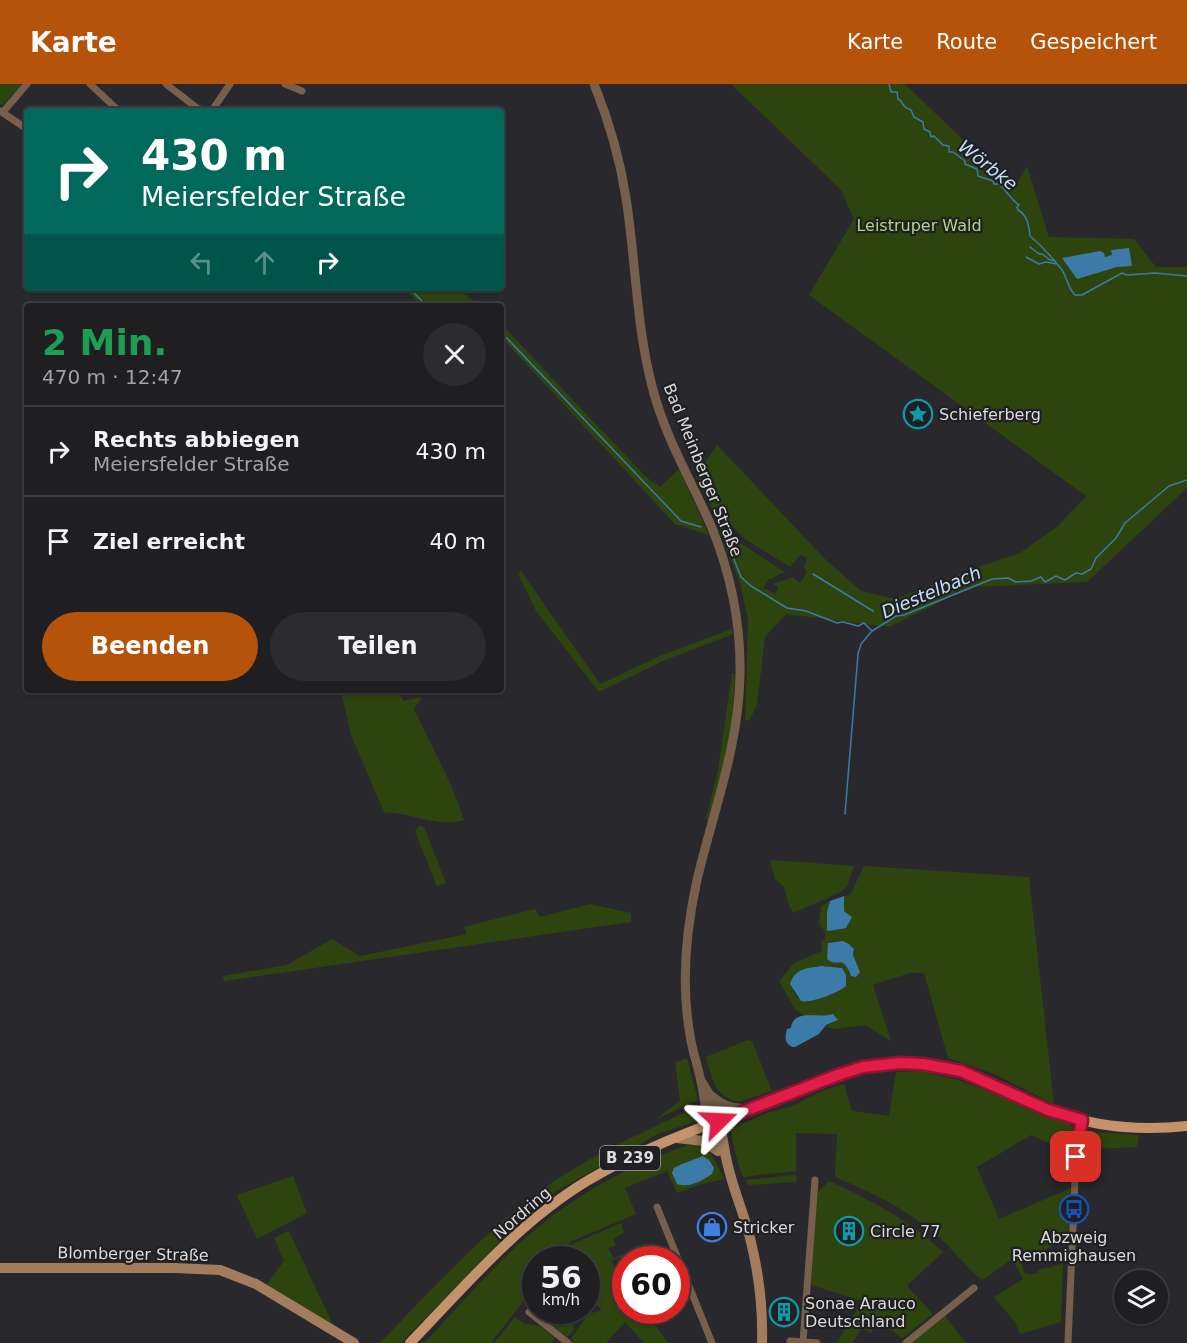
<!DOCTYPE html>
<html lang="de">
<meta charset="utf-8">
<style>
:root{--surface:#1f1f22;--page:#2c2c2f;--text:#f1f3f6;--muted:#a1a2a5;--line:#3c3d40;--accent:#b45309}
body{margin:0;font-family:"DejaVu Sans",sans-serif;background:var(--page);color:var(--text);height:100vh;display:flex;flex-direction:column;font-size:22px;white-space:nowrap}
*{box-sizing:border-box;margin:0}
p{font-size:20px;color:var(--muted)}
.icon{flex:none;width:33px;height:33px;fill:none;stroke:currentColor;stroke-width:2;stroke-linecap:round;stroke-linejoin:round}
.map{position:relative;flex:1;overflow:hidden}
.sheet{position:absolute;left:24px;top:219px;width:480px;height:390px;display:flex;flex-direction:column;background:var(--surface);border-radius:6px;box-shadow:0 2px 4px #0004,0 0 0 2px var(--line)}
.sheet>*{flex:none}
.banner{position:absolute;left:24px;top:24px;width:480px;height:183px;border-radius:6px;box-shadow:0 2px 4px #0004,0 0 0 2px var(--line);background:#00695c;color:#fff;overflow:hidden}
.controls{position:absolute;left:1114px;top:1186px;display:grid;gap:12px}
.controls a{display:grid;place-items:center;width:54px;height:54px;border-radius:50%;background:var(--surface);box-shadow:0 2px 4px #0004,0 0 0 2px var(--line);font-size:30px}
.speed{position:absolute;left:522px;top:1162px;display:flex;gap:12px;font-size:30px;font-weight:700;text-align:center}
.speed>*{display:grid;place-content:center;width:78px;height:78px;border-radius:50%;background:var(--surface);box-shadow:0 2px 4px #0004,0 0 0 2px var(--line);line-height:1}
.speed small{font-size:15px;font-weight:400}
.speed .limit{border:9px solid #d22;background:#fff;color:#111}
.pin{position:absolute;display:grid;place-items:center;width:51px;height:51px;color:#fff;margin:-26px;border-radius:12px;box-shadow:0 3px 9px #0006}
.me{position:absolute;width:66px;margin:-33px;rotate:69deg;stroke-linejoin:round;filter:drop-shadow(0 0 4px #0008)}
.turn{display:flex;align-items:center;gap:21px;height:126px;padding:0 18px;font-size:27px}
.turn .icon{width:78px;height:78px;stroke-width:2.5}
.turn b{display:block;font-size:42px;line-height:51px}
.lanes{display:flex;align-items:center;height:57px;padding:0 18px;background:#0003;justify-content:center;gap:30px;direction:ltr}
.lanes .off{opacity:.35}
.round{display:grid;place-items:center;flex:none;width:63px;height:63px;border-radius:32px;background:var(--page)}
.overview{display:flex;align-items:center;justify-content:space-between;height:102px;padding:0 18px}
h1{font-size:36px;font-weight:600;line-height:45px;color:#1e9e55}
.action{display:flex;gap:12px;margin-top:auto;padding:12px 18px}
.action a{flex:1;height:69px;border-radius:36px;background:var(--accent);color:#fff;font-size:24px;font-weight:600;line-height:69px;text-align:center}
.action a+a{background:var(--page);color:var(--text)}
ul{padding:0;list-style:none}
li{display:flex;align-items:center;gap:18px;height:90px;padding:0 18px;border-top:2px solid var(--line)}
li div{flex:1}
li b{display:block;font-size:22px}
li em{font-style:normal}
header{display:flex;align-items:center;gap:36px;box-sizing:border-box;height:84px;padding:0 30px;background:var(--accent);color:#fff}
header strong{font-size:28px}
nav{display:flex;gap:33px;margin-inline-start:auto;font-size:21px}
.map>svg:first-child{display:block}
.green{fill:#2d440f;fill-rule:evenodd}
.water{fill:#3c7ba8}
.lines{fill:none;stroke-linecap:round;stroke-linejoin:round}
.stream{stroke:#3c7ba8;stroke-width:1.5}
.minor{stroke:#775f4c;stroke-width:7}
.tertiary{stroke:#775f4c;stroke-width:9}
.secondary{stroke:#a27c5d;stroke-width:10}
.primary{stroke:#c4926b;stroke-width:10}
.route-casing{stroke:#92132f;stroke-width:15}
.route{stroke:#e11d48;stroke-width:10}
.labels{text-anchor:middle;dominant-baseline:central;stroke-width:4.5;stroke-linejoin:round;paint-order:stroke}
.shield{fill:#202023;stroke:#a3a3a6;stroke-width:1.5}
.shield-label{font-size:15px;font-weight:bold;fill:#dbdbde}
.park-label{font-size:16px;fill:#aed980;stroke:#202023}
.poi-label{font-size:16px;fill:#dbdbde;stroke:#202023;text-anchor:start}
.street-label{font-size:16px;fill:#dbdbde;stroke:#202023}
.water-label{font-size:18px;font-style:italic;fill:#c0e1fb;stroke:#202023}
</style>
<header>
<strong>Karte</strong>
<nav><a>Karte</a><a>Route</a><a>Gespeichert</a></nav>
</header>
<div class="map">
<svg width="1187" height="1259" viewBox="0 0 1187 1259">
<rect width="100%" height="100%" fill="#29292d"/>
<path class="green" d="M0 0H22L3 21 0 20Z
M731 0H905L1014 105 1027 82 1049 153 1134 155 1156 183H1187V404L1087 498 970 503 889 543 786 530 765 553 757 621 749 637 745 636 748 536 740 499 719 444 723 442 734 455 785 488 768 496 763 504 776 510 778 503 773 500 793 493 800 499 807 488 804 483 807 474 800 471 790 483 745 455 728 438 717 434 696 392 717 361 826 476 861 507 895 515 981 482 1020 469 1058 442 1086 412 809 211 854 135 841 106Z
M404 204H455L481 222H422Z
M501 240 646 393 660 403 679 385 709 451 675 440 501 253Z
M521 487 600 600 662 571 732 545 733 550 663 577 599 608 536 527 518 490Z
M732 589 735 590 733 635 725 677 710 736 706 735 718 687Z
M341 606H398L403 617 422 613 414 625 452 703 464 736C436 744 413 729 384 728L351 651Z
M419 741 424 743 446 799 437 802 415 747Z
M770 776 854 782 847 802 841 808 793 829 788 819 784 803 775 795Z
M864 782 1029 793 1054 1020 994 990 948 974 924 889H910L873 901 891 957 865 941 834 945 824 943 836 937 828 932H804L795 925 779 897 794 879 822 867 821 858 826 854 825 848 819 839 821 822 830 817 827 828 828 846 842 844 852 833 844 827V812L850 811ZM843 857 852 862 855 868 853 871 860 888 849 890C848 878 842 877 831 878L827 868 831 858ZM822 882 842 884 836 909 828 910 810 918 797 914 790 900 811 883Z
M590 820 631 829V838L224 897 223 892 287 881 332 855 360 872 467 850 464 843 535 825 540 833Z
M748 956 752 957 772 1007 739 1018C713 1012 713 996 706 973Z
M687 974 698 1016 656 1035 680 1017 675 978Z
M920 987 958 996 985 1006 1069 1040C1078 1049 1075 1058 1074 1070L1031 1051 977 1083 999 1135 1071 1104 1068 1155 1021 1176 1024 1188 1030 1191 1038 1189V1186L1063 1180 1061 1238 1020 1250 1015 1238 994 1213 1023 1195 1012 1175 982 1196C965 1183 953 1165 936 1150 907 1126 870 1107 835 1093L837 1050 796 1049V1087L743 1093 738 1080 730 1045 770 1028 790 1023 824 1006 844 1000 852 1027 889 1032 896 988Z
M698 1022 699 1034 694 1038 658 1050 555 1108 530 1127 401 1259H380C427 1210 474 1159 527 1117 579 1076 639 1050 698 1022Z
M1095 1048 1139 1051 1137 1063 1090 1065 1082 1068 1086 1054Z
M689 1061H700L712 1071 724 1095 698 1101 677 1109 667 1087 625 1104 636 1130 572 1157 556 1176H536L535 1202 491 1259H424C466 1215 512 1159 562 1125 600 1098 644 1075 689 1061Z
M795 1091 797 1094 796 1098 748 1101 746 1096Z
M293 1092 307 1129 257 1155 237 1111Z
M829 1097C870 1116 910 1136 943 1168L907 1202 933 1230 902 1254 879 1237 871 1249 862 1244 852 1259H837L862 1217 811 1201 817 1109Z
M621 1139 624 1148 613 1155 616 1161 608 1165 614 1174 623 1171 624 1172 611 1177 625 1198 626 1227H646L668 1259H644L625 1238 606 1259H573L572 1254 588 1230 602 1226 587 1212 586 1176H559L572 1160Z
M289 1147 334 1243 266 1201 284 1177 274 1154Z
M565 1227 570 1231 574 1245 567 1253 552 1242Z
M945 1232 966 1259H911Z
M515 1233 525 1240 538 1241 555 1254 551 1259H494Z"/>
<path class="water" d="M1129 164 1132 182 1117 183 1077 195 1062 174 1100 167 1104 169 1105 173 1112 171 1111 166Z
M844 812V827L852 833 846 844 829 847 827 846V828L830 817Z
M843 857 849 860 854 865 853 871 860 888 856 893 851 892C842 868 838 885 827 875L828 859Z
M822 882 842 884 846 891V902C840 908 810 920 801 917L790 900C795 884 808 884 822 882Z
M833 930 838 936 826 941 819 950 795 963H792C784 958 785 954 787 945L791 944C793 924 819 935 833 930Z
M703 1072 709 1076 714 1084 712 1090C702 1097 689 1104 677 1100L672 1089 674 1084 682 1080Z"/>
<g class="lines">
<path class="stream" d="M889 0 891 8H897L898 15 900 16 905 23 911 26 914 33 923 38 924 45 930 48 931 53 934 52 943 61 949 62V68H953L965 77V80L977 85 978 92 993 97 994 100H999C1007 107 1011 116 1019 121L1017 123 1018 126C1028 132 1029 142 1030 152 1043 163 1052 173 1062 186 1068 195 1067 203 1075 211H1082L1122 189 1127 191 1155 189 1187 192
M1030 163 1039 170H1042L1050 176 1055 177
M1026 173 1039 180 1046 178 1057 180
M409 204 427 222
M501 248 681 437 701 443
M723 448 741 493 751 502 787 524 806 527 837 539 843 538 858 542 864 539 872 547 896 532 904 531 992 495 1008 494 1016 498 1031 497 1041 493 1045 498 1056 492 1065 496 1076 489 1082 490 1091 485 1096 474 1116 454 1125 439 1169 402 1187 396
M813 490 873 527
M845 730 858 570 861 560 872 547"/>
<path class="minor" d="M90 0 119 27
M166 0 197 24 205 27
M285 0 302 7
M213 25 230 0
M0 27 27 45
M3 28 27 0
M657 1123 712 1259
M529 1228 568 1259
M790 1257 817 1259
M803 1258 815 1096
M906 1259 974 1204
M1068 1259 1076 1073 1082 1036"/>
<path class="tertiary" d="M594 0C609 37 620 75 626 114 636 178 636 243 653 306 666 355 692 398 712 444 731 491 741 541 740 591 739 662 713 728 697 796 686 846 681 901 690 951 692 966 697 979 700 993 704 1009 705 1025 709 1041
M702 998 710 1011 719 1037
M712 1012C724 1023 734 1024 749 1025"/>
<path class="secondary" d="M719 1037C723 1052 724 1068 728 1082 734 1108 745 1132 751 1158 759 1191 763 1225 762 1259
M709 1041 718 1066
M677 1054 703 1057 718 1067
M0 1184H175L220 1186 256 1200 354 1259"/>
<path class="primary" d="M410 1259C465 1202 519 1138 587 1097 652 1058 725 1035 795 1008 838 992 880 972 926 980 938 982 951 984 962 987 992 997 1020 1014 1049 1026 1093 1043 1140 1047 1187 1042"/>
</g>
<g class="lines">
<g class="route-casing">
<path id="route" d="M719 1037 838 991 863 983 900 979 923 980 961 987 1048 1026 1082 1036 1076 1073"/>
</g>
<use href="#route" class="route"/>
</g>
<defs>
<g id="sight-ring" transform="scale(1.5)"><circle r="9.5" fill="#202023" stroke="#0f9aa8" stroke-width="1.5"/><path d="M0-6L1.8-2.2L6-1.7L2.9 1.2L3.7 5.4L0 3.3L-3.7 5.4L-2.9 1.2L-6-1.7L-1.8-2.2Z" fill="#0f9aa8"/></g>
<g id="bus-ring" transform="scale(1.5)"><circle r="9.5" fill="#202023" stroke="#1a4fb4" stroke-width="1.5"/><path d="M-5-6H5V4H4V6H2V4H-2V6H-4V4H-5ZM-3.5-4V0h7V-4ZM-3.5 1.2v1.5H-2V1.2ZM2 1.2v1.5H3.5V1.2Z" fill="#1a4fb4"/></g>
<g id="shop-ring" transform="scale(1.5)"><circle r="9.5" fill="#202023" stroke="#3f7fe0" stroke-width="1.5"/><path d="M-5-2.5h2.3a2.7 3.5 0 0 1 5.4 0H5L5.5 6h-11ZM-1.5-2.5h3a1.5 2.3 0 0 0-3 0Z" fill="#3f7fe0"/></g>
<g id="building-ring" transform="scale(1.5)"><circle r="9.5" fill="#202023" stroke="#0f9aa8" stroke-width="1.5"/><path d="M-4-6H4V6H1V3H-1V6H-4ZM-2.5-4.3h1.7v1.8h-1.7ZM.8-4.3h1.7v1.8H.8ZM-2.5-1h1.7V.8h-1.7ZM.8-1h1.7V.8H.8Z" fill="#0f9aa8"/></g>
</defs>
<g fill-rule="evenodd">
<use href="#sight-ring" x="918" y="330"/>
<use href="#bus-ring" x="1074" y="1125"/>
<use href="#shop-ring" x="712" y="1143"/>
<use href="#building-ring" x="849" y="1147"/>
<use href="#building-ring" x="784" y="1228"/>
</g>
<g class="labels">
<rect class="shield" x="600" y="1062" width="60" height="24" rx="4.5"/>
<g class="shield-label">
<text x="630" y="1074">B 239</text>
</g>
<g class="park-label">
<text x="919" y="141">Leistruper Wald</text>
</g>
<g class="poi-label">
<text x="939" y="330">Schieferberg</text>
<text x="733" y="1143">Stricker</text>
<text x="870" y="1147">Circle 77</text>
<text x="1074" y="1153" text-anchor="middle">Abzweig<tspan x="1074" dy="18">Remmighausen</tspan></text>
<text x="805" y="1219">Sonae Arauco<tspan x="805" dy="18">Deutschland</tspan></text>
</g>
<g class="street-label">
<text transform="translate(703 386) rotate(68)">Bad Meinberger Straße</text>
<text transform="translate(522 1129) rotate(-41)">Nordring</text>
<text transform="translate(133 1170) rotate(1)">Blomberger Straße</text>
</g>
<g class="water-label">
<text transform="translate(988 81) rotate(38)">Wörbke</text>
<text transform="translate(931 508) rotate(-23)">Diestelbach</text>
</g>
</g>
</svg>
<div class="controls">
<a><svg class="icon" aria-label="layers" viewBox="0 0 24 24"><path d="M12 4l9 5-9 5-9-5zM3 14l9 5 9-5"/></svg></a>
</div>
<div class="speed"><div>56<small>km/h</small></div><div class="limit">60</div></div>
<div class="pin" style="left:1076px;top:1073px;background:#d93025"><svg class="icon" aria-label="arrive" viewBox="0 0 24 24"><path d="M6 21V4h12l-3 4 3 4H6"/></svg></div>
<svg class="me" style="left:719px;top:1037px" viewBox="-20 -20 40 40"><path d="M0-17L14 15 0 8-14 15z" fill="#e11d48" stroke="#fff" stroke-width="4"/></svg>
<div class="banner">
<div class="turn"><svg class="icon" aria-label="right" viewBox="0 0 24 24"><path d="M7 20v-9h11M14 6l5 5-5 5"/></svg><div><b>430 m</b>Meiersfelder Straße</div></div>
<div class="lanes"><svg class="icon off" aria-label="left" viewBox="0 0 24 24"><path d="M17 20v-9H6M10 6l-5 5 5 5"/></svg><svg class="icon off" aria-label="ahead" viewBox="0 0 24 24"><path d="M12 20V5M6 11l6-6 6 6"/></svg><svg class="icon" aria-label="right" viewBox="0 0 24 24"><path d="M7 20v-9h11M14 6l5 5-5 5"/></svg></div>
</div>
<section class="sheet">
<div class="overview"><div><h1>2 Min.</h1><p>470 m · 12:47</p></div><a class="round"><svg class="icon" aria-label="close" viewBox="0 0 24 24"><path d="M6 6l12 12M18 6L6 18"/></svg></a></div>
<ul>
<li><svg class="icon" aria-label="right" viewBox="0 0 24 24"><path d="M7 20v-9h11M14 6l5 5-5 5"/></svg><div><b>Rechts abbiegen</b><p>Meiersfelder Straße</p></div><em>430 m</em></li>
<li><svg class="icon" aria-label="arrive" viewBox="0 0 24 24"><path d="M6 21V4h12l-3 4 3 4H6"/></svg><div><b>Ziel erreicht</b></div><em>40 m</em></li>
</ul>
<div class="action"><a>Beenden</a><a>Teilen</a></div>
</section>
</div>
